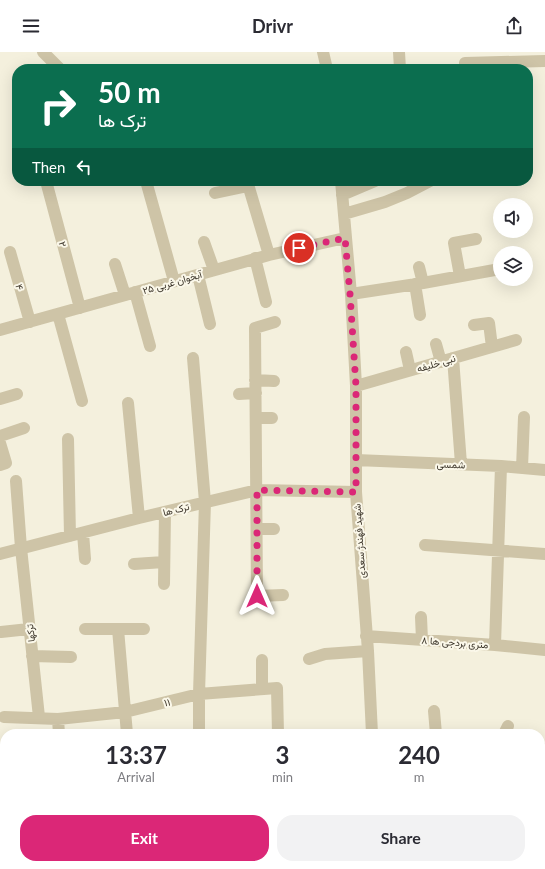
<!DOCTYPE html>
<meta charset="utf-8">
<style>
:root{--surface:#fff;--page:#f2f2f3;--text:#2b2b33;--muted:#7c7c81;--accent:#db2777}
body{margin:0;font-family:Lato,Vazirmatn,sans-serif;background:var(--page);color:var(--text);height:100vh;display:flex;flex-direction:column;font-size:15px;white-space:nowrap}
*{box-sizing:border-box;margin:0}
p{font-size:13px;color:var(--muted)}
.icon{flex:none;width:22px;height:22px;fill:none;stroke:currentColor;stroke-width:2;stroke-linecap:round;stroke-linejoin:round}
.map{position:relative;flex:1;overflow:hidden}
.side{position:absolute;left:0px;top:677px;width:545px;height:140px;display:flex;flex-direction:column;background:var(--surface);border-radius:16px 16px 0 0;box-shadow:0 4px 16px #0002}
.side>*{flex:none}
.banner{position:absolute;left:12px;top:12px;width:521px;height:122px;border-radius:16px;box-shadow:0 4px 16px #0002;background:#0b6e4f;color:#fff;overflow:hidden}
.fabs{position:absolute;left:493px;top:146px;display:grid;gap:8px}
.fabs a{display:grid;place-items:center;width:40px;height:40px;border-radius:50%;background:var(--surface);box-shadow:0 4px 16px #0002;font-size:20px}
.pin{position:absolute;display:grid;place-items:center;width:34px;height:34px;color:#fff;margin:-17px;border:2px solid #fff;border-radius:50%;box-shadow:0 1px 4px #0007}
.me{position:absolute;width:44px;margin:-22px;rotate:0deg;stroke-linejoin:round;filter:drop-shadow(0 0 3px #0008)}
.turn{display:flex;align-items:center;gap:14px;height:84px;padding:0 20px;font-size:18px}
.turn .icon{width:52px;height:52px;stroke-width:2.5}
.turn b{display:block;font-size:28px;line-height:34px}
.then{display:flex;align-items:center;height:38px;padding:0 20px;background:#0003;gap:8px;font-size:15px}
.eta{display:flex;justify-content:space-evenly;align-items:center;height:68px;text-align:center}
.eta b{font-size:24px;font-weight:700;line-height:28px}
.primary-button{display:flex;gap:8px;margin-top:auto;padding:8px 20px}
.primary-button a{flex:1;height:46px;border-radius:16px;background:var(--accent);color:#fff;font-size:16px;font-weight:700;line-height:46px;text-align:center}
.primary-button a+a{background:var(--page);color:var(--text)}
header{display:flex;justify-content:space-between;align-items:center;height:52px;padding:0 20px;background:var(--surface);font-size:18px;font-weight:700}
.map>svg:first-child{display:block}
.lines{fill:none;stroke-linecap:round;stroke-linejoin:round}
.minor{stroke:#cec4a7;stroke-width:12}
.route{stroke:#db2777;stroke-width:7;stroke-dasharray:0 12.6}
.labels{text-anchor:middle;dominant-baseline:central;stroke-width:4;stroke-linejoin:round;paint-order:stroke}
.street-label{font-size:10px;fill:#3a3328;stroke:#fbf8ea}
</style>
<header><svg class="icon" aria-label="menu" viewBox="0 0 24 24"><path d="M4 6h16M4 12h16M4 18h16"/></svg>Drivr<svg class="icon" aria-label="share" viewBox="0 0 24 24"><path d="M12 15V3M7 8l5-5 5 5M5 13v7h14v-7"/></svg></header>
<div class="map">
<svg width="545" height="817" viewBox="0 0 545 817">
<rect width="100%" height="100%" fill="#f4f0dd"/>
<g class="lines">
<path class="minor" d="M43 0 60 17
M323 0 327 17
M399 0 400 17
M465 11 545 9
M46 129 80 256
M146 129 174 229
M247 129 269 203
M341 129 351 242 356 334V440L368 599 372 682
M215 141 248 134
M342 143 375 129
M344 162 385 150 407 141 430 129
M204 190 214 218
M10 200 30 270
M255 206 266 250
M115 212 125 243
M419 215 423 231
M198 223 210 272
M460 224 454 191 476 187
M415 232 420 263
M135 240 150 294
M351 242 423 231 500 217
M58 262 82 349
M275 270 255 276 257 544 283 543
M474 273 489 271 492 295
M0 278 269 203 345 186
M436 292 441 310
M406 300 410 318
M193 306 205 450 199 642V682
M453 306 461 412
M255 328 274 329
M356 334 516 288
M239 342 256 341
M0 347 17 342
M128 351 139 466
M256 366H272
M0 384 24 376
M68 387 70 484
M0 391 6 411 0 413
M356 408 501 414 545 418
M522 416 524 365
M16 429 21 496 39 665
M257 477H274
M83 481 85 507
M425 493 545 502
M0 502 139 466 257 438 356 440
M134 512 164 510
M164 532 165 460
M421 565 422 588
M85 577H144
M118 577 127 682
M1 580 29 577
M366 584 495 593 545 598
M495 593 501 414
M32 604 71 605
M309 607 325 602 368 599
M262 637V608
M434 659 436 682
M4 665 58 667 125 660 199 642 277 636 278 682
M58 667 59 682
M504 682 508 674
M540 695 545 700
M0 789 5 792
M42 812 51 817
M123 817 125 812
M262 817 263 812
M362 817 363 812"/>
</g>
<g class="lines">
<path class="route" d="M257 544V438L356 440V334L350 242 345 186 299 196"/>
</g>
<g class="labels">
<g class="street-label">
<text transform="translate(63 192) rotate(75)">۲</text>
<text transform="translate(172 230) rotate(-16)">آبخوان غربی ۲۵</text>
<text transform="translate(20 235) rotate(74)">۴</text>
<text transform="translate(436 311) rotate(-16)">نبی خلیفه</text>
<text transform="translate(451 412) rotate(2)">شمسی</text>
<text transform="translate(176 457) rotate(-14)">ترک ها</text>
<text transform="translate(359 489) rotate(-94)">شهید فهندژ سعدی</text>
<text transform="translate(30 581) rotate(-96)">ترکها</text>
<text transform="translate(455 590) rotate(4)">۸ متری بردجی ها</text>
<text transform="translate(167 650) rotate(-13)">۱۱</text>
</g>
</g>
</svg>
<div class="fabs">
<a><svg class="icon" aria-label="sound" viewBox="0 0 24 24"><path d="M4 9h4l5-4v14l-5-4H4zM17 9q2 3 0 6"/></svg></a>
<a><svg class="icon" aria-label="layers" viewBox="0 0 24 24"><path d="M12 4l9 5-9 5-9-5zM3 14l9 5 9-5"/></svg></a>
</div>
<div class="pin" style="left:299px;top:196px;background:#d93025"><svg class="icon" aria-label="arrive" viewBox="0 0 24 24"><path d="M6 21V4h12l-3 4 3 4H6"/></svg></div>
<svg class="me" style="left:257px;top:544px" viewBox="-20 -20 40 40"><path d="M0-17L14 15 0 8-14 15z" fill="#db2777" stroke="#fff" stroke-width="4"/></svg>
<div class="banner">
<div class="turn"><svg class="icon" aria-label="right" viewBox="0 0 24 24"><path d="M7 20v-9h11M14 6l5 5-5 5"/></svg><div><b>50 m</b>ترک ها</div></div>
<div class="then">Then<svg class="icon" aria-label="left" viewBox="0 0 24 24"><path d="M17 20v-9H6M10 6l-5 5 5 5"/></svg></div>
</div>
<section class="side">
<div class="eta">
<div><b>13:37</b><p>Arrival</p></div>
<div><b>3</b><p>min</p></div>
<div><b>240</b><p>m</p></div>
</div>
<div class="primary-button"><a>Exit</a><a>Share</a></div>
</section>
</div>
